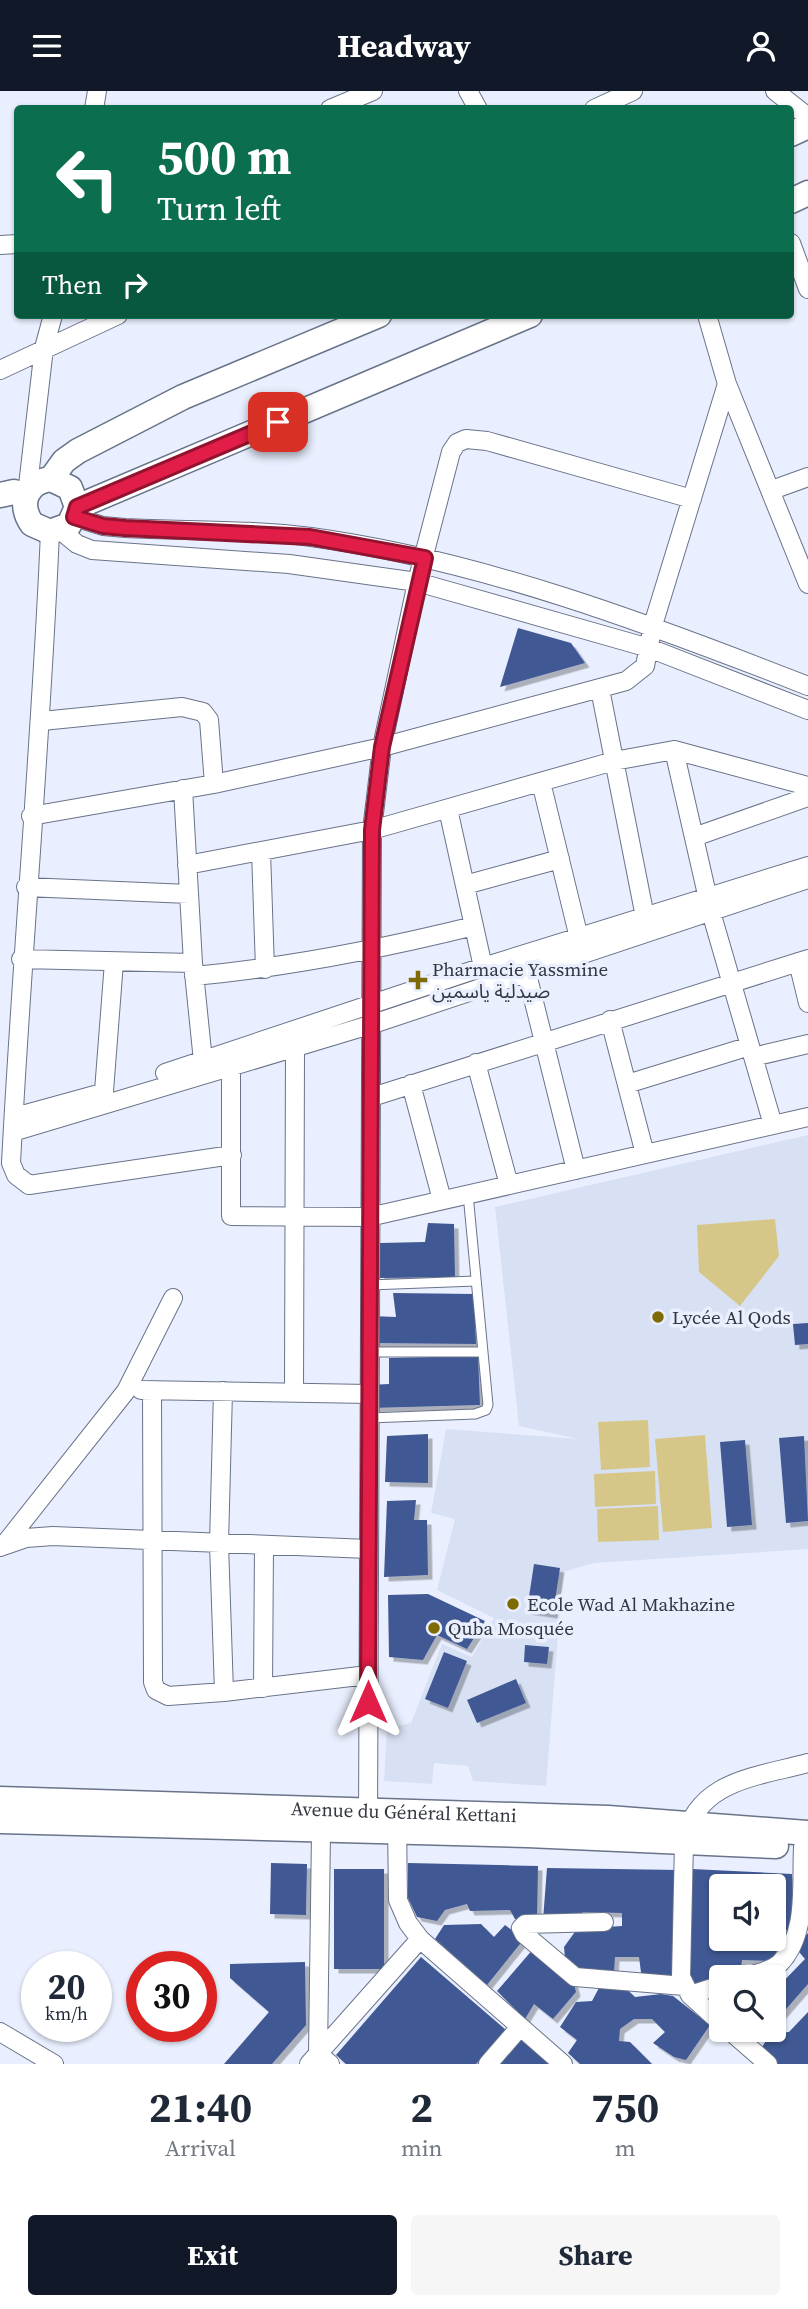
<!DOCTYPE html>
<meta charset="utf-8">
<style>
:root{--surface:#fff;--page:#f6f6f7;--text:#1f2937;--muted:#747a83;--accent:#111827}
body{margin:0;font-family:"Source Serif 4","Noto Sans Arabic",serif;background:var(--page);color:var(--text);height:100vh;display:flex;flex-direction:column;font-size:26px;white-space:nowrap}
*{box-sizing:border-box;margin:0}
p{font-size:23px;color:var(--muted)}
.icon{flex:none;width:38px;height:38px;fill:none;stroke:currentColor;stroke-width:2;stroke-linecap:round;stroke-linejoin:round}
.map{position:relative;height:1973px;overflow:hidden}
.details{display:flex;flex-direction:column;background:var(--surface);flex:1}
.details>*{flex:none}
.top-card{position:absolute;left:14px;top:14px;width:780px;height:214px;border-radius:7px;box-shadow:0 2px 5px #0004;background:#0b6e4f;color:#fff;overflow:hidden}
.buttons{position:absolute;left:709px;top:1783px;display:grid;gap:14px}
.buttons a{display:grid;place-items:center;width:77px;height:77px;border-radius:7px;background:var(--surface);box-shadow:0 2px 5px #0004;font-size:35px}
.speed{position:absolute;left:21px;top:1860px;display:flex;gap:14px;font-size:35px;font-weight:700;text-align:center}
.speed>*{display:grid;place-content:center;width:91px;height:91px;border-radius:50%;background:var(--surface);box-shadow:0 2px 5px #0004;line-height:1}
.speed small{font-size:18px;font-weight:400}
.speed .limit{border:10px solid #d22;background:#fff;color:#111}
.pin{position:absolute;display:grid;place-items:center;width:60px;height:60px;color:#fff;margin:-30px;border-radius:14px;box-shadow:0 4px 10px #0006}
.me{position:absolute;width:77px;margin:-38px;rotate:0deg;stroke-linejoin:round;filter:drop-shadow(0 0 5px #0008)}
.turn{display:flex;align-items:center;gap:24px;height:147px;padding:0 28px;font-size:32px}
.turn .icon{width:91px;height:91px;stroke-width:2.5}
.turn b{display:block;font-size:49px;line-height:60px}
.then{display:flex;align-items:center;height:66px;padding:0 28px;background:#0003;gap:14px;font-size:26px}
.eta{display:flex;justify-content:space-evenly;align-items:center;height:119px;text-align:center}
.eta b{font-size:42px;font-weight:700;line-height:49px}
.action{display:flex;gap:14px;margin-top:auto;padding:14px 28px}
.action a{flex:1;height:80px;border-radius:7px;background:var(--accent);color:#fff;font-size:28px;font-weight:700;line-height:80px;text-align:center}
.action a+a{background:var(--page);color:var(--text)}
header{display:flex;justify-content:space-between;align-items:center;height:91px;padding:0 28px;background:var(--accent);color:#fff;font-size:32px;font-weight:700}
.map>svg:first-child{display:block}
.built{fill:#d8e1f4}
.green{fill:#d6c789}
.building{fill:#415893;filter:url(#shadow)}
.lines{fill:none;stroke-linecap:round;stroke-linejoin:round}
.lane-casing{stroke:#697389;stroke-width:11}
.street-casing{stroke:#697389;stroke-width:20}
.secondary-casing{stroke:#697389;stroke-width:27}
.lane{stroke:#fff;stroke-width:9}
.street{stroke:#fff;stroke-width:18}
.secondary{stroke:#fff;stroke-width:24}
.route-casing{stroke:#92132f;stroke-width:18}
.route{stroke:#e11d48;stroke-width:12}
.poi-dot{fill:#7e6b03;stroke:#e9effe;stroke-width:2.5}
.labels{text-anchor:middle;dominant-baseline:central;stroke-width:7;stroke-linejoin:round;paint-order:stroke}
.poi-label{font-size:19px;fill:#333741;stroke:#e9effe;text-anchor:start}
.street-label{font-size:19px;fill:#333741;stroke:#e9effe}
</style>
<header><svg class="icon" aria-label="menu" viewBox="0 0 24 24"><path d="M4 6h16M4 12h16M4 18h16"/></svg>Headway<svg class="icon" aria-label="person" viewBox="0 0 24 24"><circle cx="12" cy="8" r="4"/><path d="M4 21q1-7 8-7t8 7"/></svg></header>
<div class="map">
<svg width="808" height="1973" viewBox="0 0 808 1973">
<defs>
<filter id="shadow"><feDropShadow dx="4.5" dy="4.5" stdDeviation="0" flood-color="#0004"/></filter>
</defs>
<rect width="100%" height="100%" fill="#e9effe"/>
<path class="built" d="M808 1044V1458L594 1472 563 1481 546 1695 473 1690 468 1675 434 1672 432 1693 384 1690 387 1637 411 1632 442 1553 472 1566 494 1527 437 1499 455 1428 431 1422 446 1338 579 1348 519 1335 495 1116Z"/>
<path class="green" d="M775 1128 779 1165 740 1215 699 1181 697 1134Z
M648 1329 650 1376 601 1379 598 1331Z
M705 1344 712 1437 663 1441 655 1348Z
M655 1380 656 1413 595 1416 594 1383Z
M658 1415 659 1449 598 1451 597 1418Z"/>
<path class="building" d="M518 537 571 552 585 572 500 596Z
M428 1132 454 1133 455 1186 380 1187V1152L425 1151Z
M393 1202 474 1203 476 1253 370 1252 371 1225 396 1226Z
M808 1232V1253L795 1254 793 1233Z
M478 1265 480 1314 370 1317 369 1294 389 1293V1267Z
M428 1343V1392L385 1391 387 1345Z
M804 1345 808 1430 786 1432 779 1347Z
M745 1349 752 1434 727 1436 720 1351Z
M416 1409 414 1429H427L428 1484 384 1486 387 1410Z
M534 1473 560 1477 553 1523 527 1519Z
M428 1503 485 1530 467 1558 437 1544 423 1569 389 1566 388 1504Z
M525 1554 549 1556 547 1573 524 1571Z
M444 1561 467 1570 448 1617 425 1608Z
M516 1588 526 1612 477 1632 467 1609Z
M271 1772 307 1773 306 1824 270 1823Z
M408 1772 538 1775 537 1832 515 1828 510 1819 470 1820 467 1813 445 1819 437 1830 417 1826 408 1807Z
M547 1777 679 1779V1889H642L639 1866H615L614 1882 604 1885 574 1876 565 1867 564 1856 577 1838 622 1835V1822L583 1821 572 1831 543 1829Z
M334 1778H384V1878H334Z
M692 1778 792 1783 793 1840 781 1839 774 1834V1796H721V1848H738L739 1852 743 1848H776V1870L742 1869 740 1886 715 1885 714 1893 689 1892 688 1784Z
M481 1833 494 1846 505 1834 524 1848 487 1894 435 1848 444 1834Z
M808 1842V1893L774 1932V1900L805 1868 795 1856Z
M534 1857 572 1885 576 1901 553 1928 534 1913 525 1928 497 1900Z
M421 1866 506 1939 476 1973H346L336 1964Z
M305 1871 306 1934 272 1973H224L269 1921 230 1887V1873Z
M620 1892 635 1906 661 1903 673 1905 710 1934 686 1969 674 1966 653 1952 665 1941 652 1928H634L620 1938 619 1950 630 1951 652 1973H580L568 1962 577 1949 560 1936 576 1911 592 1910 600 1895Z
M808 1921V1973H776L760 1959 771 1942 789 1941Z
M521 1947 551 1973H498Z"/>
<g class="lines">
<g class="lane-casing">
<path id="lane" d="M369 1194 476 1190
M369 1261H482
M369 1327 475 1323 486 1319 488 1314 468 1103"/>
</g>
<g class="street-casing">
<path id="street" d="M468 0 478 18
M775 0 808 26
M94 18 97 0
M330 18 373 0
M594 18 633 0
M791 152 808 198
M0 154 18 153
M707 224 727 293 808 493
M0 279 118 224
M772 399 808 386
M27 403 44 257 53 224
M74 426 103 435 125 437C187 440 249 438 311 446 480 469 650 533 808 595
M60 439 77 453 92 459 289 473 417 491 649 557 808 619
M50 441C41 652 22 861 11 1072L16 1084 29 1094 232 1064
M600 598 645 826
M42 630 182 616 203 621 209 629 214 693
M674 659 711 821 773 1034
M541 691 579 847
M183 698 193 872
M448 718 483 876
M31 725 214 693 382 656 626 590 645 575 653 534 727 293
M694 746 808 706
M261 760 265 878
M187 774 372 739 614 670 674 659 808 695
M465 794 560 768
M26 796 189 803
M21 868 193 872 204 980
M524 871 576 1079
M798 871 808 912
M194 885C290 876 381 858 474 835
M610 929 645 1063
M753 966 808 953
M476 972 509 1094
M231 974V1125L369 1126 808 1026
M165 982 483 876 808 775
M411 993 442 1109
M627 993 750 955
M372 1006 808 868
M103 1013 114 871
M15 1026 95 1004
M13 1041 373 933 808 788
M141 1299 369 1303
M152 1299 153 1591 156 1599 168 1605 224 1601 368 1584
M223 1300 219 1453 224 1601
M294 1301 295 956
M4 1454 126 1300 173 1207
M0 1456 26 1447 53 1445 368 1458
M263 1597 264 1455
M397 1730 398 1809 408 1832 420 1848
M368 1731 372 739 382 656 417 491 451 361 457 352 466 348 487 350 692 408
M321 1741 318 1963 330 1973
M604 1831 525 1833 521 1837 524 1843 575 1886 684 1895
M744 1886C756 1883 771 1880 780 1872 808 1843 801 1793 803 1756
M690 1904 721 1894
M721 1932 690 1904 681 1886 684 1751C696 1689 757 1686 808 1672
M729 1939 768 1973
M0 1941 54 1973
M309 1973 420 1848 563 1973
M488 1973 520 1936"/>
</g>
<g class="secondary-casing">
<g id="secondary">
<path d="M791 43 808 35"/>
<path d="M791 110 808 102"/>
<path d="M51 388 70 397 77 416 69 434 50 441 32 433C18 413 26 391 51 388L64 370 78 360 183 306 379 224"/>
<path d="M0 404 14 401 26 405"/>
<path d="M77 416 530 224"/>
<path id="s1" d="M0 1708 608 1727 808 1742"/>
<path d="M0 1730 527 1744 776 1755"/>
</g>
</g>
<use href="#lane" class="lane"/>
<use href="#street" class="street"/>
<use href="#secondary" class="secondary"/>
</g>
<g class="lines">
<g class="route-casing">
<path id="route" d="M278 331 77 416 74 426 103 435 125 437 310 446 425 467 382 656 372 739 368 1611"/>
</g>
<use href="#route" class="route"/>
</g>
<g class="poi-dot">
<path d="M414.5 878.5h7v7h7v7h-7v7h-7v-7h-7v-7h7z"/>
<circle cx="658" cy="1226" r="7"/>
<circle cx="513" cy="1513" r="7"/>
<circle cx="434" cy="1537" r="7"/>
</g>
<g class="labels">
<g class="poi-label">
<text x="432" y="878">Pharmacie Yassmine<tspan x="432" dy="22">صيدلية ياسمين</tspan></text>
<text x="672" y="1226">Lycée Al Qods</text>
<text x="527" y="1513">Ecole Wad Al Makhazine</text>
<text x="448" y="1537">Quba Mosquée</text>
</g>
<g class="street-label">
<text stroke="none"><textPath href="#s1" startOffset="404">Avenue du Général Kettani</textPath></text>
</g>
</g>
</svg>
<div class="buttons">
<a><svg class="icon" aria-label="sound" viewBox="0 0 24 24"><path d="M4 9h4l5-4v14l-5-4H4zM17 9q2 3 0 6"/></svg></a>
<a><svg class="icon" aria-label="search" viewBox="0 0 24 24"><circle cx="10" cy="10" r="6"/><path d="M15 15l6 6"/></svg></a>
</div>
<div class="speed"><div>20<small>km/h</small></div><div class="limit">30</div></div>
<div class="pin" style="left:278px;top:331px;background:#d93025"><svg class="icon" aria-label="arrive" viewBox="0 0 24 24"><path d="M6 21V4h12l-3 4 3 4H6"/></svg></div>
<svg class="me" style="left:368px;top:1611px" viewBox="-20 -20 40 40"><path d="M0-17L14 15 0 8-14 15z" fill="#e11d48" stroke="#fff" stroke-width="4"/></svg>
<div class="top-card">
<div class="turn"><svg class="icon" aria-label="left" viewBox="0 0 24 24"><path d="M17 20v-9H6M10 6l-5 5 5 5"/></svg><div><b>500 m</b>Turn left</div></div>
<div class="then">Then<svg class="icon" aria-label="right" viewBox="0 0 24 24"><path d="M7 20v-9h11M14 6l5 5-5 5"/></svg></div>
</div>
</div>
<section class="details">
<div class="eta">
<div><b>21:40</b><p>Arrival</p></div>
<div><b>2</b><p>min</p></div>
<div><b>750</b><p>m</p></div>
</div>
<div class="action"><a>Exit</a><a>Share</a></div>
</section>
